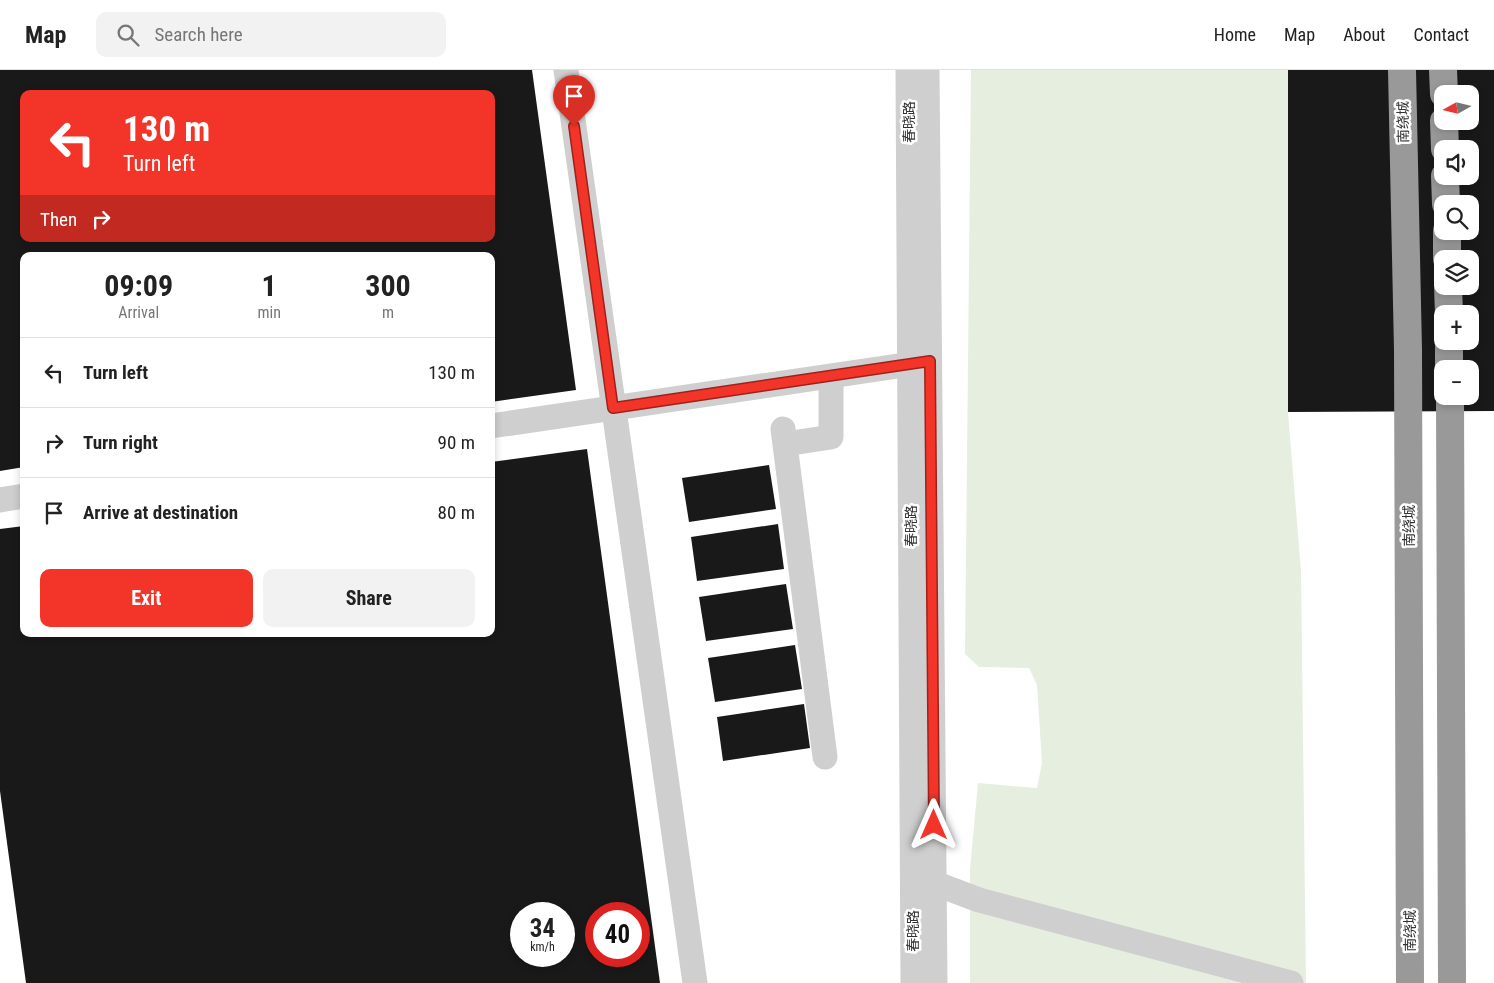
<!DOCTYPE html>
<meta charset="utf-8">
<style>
:root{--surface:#fff;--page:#f2f2f2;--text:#222;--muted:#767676;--line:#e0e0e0;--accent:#f33429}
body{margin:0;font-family:"Roboto Condensed","Noto Sans SC",sans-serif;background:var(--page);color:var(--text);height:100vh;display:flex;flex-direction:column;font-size:19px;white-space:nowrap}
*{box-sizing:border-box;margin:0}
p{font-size:16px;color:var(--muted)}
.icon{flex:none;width:28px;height:28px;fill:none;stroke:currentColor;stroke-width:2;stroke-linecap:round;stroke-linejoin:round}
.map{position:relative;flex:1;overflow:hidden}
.panel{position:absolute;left:20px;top:182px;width:475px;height:385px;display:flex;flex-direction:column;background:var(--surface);border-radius:10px;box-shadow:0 2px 8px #0003}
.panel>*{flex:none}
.banner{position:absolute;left:20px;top:20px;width:475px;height:152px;border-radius:10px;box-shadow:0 2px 8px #0003;background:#f33429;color:#fff;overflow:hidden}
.needle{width:32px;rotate:262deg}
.buttons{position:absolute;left:1434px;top:15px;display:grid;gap:10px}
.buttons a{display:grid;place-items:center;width:45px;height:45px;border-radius:10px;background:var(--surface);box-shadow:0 2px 8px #0003;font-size:25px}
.speed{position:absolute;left:510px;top:832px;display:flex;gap:10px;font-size:25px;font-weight:700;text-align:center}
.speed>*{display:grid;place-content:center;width:65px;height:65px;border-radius:50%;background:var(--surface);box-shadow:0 2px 8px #0003;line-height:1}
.speed small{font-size:12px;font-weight:400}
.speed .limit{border:8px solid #d22;background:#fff;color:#111}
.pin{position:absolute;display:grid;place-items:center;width:42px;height:42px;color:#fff;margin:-51px -21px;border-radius:50% 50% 50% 0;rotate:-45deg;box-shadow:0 0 5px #0007}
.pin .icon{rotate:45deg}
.me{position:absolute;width:55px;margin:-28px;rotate:0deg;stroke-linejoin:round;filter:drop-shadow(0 0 4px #0008)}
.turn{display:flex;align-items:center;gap:18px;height:105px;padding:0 20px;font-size:22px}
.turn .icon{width:65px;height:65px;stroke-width:2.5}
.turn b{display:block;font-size:35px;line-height:42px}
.then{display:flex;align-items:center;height:48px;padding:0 20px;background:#0003;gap:10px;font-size:19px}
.eta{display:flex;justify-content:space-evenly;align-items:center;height:85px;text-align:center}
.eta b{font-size:30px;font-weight:700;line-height:35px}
.action{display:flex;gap:10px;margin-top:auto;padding:10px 20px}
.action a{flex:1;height:58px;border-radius:10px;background:var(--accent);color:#fff;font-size:20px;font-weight:700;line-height:58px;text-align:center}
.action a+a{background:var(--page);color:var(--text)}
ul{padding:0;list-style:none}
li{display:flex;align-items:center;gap:15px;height:70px;padding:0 20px;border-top:1px solid var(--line)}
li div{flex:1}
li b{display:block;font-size:19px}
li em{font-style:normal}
header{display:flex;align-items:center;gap:30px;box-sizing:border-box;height:70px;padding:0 25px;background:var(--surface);border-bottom:1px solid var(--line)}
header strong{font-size:24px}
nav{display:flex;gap:28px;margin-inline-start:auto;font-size:18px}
.search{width:350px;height:45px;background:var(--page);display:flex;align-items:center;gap:12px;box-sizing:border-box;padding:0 18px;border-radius:10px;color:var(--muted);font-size:19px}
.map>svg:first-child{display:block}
.green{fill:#e6efdf}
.building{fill:#191919;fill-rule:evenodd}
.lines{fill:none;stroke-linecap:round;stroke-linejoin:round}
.minor{stroke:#cfcfcf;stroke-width:25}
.highway{stroke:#999;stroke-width:28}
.route-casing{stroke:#9e221b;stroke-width:12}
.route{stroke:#f33429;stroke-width:9}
.labels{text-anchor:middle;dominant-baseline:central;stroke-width:5;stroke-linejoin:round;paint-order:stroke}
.street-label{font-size:14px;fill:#323232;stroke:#fff}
</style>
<header>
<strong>Map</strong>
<div class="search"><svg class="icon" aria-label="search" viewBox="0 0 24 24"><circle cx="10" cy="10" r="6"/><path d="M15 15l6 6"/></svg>Search here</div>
<nav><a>Home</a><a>Map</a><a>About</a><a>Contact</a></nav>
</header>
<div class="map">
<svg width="1494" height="913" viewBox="0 0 1494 913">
<rect width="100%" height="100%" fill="#fff"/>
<path class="green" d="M971 0H1288V342L1301 501 1306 913H970V799L978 713 1037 718 1042 693 1037 615 1029 598 979 597 965 584Z"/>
<path class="building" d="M0 0H532L576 320 491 332V186H24V397L0 401ZM24 24H491V169H24Z
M1288 0H1494V341L1288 342ZM1442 24H1470V51H1442ZM1442 79H1470V106H1442ZM1442 134H1470V161H1442ZM1442 189H1470V216H1442ZM1442 244H1470V271H1442ZM1442 299H1470V326H1442Z
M587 379 660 913H26L0 721V459L24 456V564H491V392ZM521 844H564V886H521ZM596 844H639V886H596Z
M769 395 776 439 689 452 682 408Z
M778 454 784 499 697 511 691 467Z
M786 514 793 559 706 571 699 527Z
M795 575 802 619 715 632 708 588Z
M804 634 810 678 723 691 717 647Z"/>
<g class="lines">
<path class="minor" d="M566 0 695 913
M908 0 913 913
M927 0 935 913
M491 356 925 292
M783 359 825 687
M785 374 831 367V306
M0 430 24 426
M934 813 979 830 1291 913"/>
<path class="highway" d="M1402 0 1408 280 1410 913
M1443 0 1444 24
M1444 51 1445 79
M1445 106 1446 134
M1447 161V189
M1448 216 1449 244
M1449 271V299
M1450 326 1452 913"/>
</g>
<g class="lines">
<g class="route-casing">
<path id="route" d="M574 56 613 338 930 291 934 755"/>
</g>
<use href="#route" class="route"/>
</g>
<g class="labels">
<g class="street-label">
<text transform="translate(909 52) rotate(-90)">春晓路</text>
<text transform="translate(1403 52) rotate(-91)">南绕城</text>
<text transform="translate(911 456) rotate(-90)">春晓路</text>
<text transform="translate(1409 456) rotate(-90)">南绕城</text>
<text transform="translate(913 861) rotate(-90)">春晓路</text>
<text transform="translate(1410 861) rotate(-90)">南绕城</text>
</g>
</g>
</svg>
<div class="buttons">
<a><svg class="needle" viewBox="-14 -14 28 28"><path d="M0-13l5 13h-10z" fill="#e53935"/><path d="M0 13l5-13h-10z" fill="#767676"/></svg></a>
<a><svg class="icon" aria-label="sound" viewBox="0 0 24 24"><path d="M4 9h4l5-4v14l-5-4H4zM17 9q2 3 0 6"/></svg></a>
<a><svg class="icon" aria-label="search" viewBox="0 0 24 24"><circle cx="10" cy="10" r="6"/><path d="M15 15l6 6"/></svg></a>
<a><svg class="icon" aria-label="layers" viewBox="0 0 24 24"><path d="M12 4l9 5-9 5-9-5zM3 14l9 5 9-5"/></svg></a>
<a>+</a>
<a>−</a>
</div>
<div class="speed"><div>34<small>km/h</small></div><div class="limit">40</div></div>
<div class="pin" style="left:574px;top:56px;background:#d93025"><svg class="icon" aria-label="arrive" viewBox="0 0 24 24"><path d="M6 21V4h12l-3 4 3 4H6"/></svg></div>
<svg class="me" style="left:934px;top:755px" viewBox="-20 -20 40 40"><path d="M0-17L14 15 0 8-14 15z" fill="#f33429" stroke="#fff" stroke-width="4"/></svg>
<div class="banner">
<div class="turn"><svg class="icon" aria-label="left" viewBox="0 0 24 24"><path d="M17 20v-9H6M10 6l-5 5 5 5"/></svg><div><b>130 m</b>Turn left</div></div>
<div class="then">Then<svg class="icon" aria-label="right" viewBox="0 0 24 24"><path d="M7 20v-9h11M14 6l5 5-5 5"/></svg></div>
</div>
<section class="panel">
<div class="eta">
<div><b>09:09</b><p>Arrival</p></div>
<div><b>1</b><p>min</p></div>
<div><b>300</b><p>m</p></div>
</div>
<ul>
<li><svg class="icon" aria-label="left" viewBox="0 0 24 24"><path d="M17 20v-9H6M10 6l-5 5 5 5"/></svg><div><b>Turn left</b></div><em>130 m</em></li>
<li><svg class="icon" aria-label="right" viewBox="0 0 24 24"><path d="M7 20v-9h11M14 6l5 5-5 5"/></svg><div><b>Turn right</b></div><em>90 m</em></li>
<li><svg class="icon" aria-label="arrive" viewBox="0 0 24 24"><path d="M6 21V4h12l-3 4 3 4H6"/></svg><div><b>Arrive at destination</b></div><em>80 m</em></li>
</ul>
<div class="action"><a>Exit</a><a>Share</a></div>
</section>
</div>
